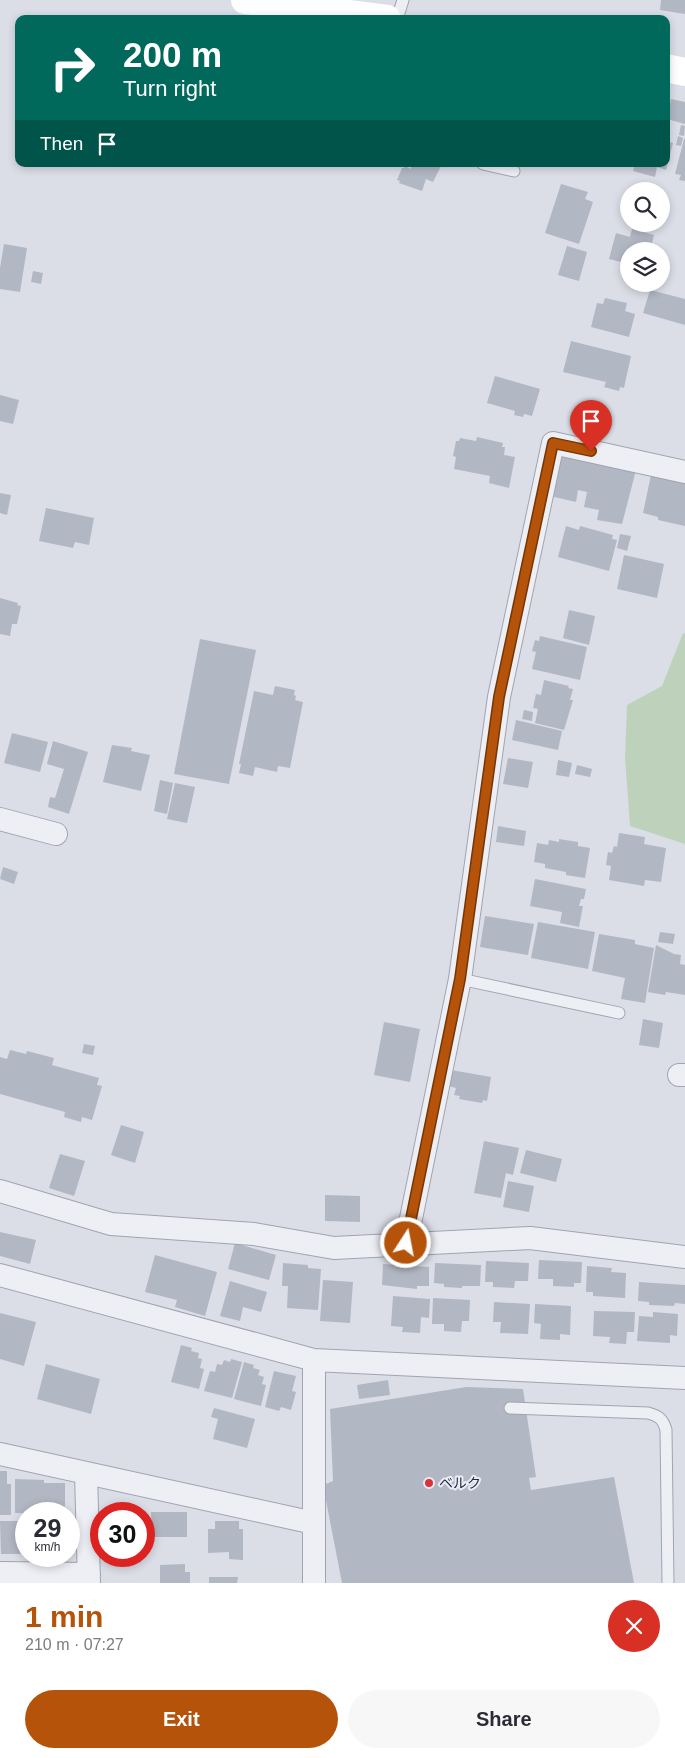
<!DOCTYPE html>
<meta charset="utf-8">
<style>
:root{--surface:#fff;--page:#f7f7f7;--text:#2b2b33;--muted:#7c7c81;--accent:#b45309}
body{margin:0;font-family:Arial,"Noto Sans JP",sans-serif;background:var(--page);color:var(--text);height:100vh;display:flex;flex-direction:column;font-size:19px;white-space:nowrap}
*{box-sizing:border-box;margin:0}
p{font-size:16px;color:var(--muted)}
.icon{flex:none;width:28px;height:28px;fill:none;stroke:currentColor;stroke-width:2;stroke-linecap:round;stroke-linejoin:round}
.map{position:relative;height:1583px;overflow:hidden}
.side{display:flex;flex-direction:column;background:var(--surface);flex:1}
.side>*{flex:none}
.guide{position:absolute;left:15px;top:15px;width:655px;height:152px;border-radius:10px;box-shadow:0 2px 8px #0003;background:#00695c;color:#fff;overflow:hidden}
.buttons{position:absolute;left:620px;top:182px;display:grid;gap:10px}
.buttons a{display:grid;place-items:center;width:50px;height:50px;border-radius:50%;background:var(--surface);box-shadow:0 2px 8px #0003;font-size:25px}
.speed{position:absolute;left:15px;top:1502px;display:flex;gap:10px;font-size:25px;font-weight:700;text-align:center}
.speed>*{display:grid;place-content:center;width:65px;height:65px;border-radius:50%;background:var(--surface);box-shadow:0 2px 8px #0003;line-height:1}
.speed small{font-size:12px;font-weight:400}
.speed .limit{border:8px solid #d22;background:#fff;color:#111}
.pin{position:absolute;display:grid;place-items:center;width:42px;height:42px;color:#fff;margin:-51px -21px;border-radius:50% 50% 50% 0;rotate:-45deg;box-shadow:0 0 5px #0007}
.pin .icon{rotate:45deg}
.me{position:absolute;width:55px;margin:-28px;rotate:11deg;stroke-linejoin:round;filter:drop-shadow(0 0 4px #0008)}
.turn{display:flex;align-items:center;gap:18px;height:105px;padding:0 25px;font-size:22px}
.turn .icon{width:65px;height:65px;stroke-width:2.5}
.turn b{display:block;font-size:35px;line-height:42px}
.then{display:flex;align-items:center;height:48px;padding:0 25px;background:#0003;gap:10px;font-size:19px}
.round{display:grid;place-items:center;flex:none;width:52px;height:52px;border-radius:26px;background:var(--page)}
.overview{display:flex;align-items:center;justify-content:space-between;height:85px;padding:0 25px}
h1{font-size:30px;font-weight:700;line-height:38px;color:var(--accent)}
.primary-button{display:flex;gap:10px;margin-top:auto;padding:10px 25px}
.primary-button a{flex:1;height:58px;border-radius:30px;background:var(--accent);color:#fff;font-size:20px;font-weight:700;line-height:58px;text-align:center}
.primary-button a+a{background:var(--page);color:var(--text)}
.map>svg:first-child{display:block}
.green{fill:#bed2bb}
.building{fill:#b2b7c4}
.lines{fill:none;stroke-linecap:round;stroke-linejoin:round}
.service-casing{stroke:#a0a4b1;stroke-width:13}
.minor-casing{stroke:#a0a4b1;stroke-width:24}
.service{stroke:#eeeff5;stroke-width:11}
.minor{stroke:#eeeff5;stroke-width:22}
.secondary{stroke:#fff;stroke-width:28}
.route-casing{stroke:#753606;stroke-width:12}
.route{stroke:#b45309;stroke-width:9}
.poi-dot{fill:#db3139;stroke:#eaedf5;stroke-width:2}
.labels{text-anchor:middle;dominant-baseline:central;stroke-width:4;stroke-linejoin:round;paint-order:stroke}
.poi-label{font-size:14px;fill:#242a3e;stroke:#eaedf5;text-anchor:start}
</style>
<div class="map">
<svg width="685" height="1583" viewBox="0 0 685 1583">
<rect width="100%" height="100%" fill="#dbdee7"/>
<path class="green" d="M683 633 685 634V844L630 826 625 758 627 705 662 686Z"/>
<path class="building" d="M661 0H685V14L660 10Z
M671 99 685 102V124L667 119Z
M681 125 685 126 684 136 679 135Z
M678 136 683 138 681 146 676 145Z
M684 139H685V181L679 180 681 175 675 174Z
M666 141 673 143 666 170 657 167 655 177 633 171 635 164H666Z
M412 164H442L433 182 426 179 422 191 399 183 400 181 397 180 402 168H404L405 166 411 169Z
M561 184 588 192 585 199 593 202 579 244 545 233Z
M632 229 654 235 650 251H629V264L609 259 616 233 630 237Z
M4 244 27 248 20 292 0 289V268Z
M567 246 587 252 579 281 558 275Z
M33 271 43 273 41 284 31 282Z
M650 290 685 299V325L643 313Z
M605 298 627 303 625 311 635 314 629 337 591 327 597 303 603 304Z
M571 341 631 356 624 388 620 387 619 391 604 387 606 382 563 372Z
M495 376 540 389 532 416 524 414 523 417 514 415 515 411 487 403Z
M0 395 19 400 13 424 0 421Z
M477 437 503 443 502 447H505L504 455 515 457 509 488 489 483 490 476 454 469 456 457 453 456 456 441H459L460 438 476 441Z
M561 454 636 470 622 524 597 520 599 510 584 507 587 492 578 490 576 502 550 496Z
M651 475 685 483V526L658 520V517L643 513Z
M0 493 11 495 7 515 0 513Z
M46 508 94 518 89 545 75 542 73 548 39 541Z
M566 526 579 530 580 526 613 535 612 539 617 540 609 571 558 557Z
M620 534 631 536 627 551 617 548Z
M624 555 664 564 657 598 617 589Z
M0 598 18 603 17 605 21 606 17 624H12L10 636 0 634Z
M569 610 595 616 589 645 563 638Z
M540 636 587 647 580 680 532 669 536 652 532 651 535 640 539 641Z
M200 639 256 650 229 784 174 774Z
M544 680 569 686 568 688 573 689 570 700H573L564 730 535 723 538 709 533 708 536 694 541 695Z
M275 686 295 690 294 695 296 696 295 700 303 702 290 768 278 766 277 772 255 767 253 776 239 773 241 764H239L254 691 273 695Z
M524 710 533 712 532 721 522 719Z
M516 720 562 731 558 750 512 740Z
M12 733 48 742 40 772 4 763Z
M53 741 88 752 69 814 48 807 50 797 55 798 64 769 47 764Z
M112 745 132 748 131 751 150 755 141 791 103 782Z
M508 758 533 762 528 788 503 784Z
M558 760 572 763 569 777 556 775Z
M577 765 592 769 590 777 575 774Z
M160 780 173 783 167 814 154 811Z
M175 783 195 787 187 823 167 819Z
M498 826 526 831 524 846 496 842Z
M619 833 645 837 644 844 666 848 661 882 645 880 644 886 609 880 611 866 606 865 608 852 612 853 614 846 617 847Z
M559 839 578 842V846L590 848 585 878 566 875V872L545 868V864L534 862 537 843 548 845 549 840 559 842Z
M3 867 18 872 14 884 0 879Z
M535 879 586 889 584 899H581L579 906H583L579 927 560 923 562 912 530 906Z
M485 916 534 924 528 955 480 947Z
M538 922 595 932 588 969 531 958Z
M660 932 675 934 673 944 658 942Z
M599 934 635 940V944L654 948 645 1003 621 999 625 978 592 971Z
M656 945 674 954 681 955 680 964 685 965V995L666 992 665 995 648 992Z
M643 1019 663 1023 659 1048 639 1045Z
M384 1022 420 1029 410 1082 374 1075Z
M84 1044 95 1046 93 1055 82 1053Z
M10 1050 26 1054 27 1051 54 1058 52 1065 99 1078 97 1085 102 1086 92 1120 82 1117 81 1122 64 1117 65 1112 0 1094V1057L7 1059Z
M451 1070 491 1077 487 1101 483 1100 482 1103 459 1099 460 1096 454 1095 456 1088 448 1086Z
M121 1125 144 1132 135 1163 111 1155Z
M484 1141 519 1148 513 1175 506 1173 501 1198 474 1193Z
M526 1150 562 1159 556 1182 520 1173Z
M60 1154 85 1161 74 1196 49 1188Z
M508 1181 534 1186 529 1212 503 1207Z
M325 1195 360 1196V1222L325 1221Z
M0 1232 36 1240 30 1264 0 1256Z
M235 1243 276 1255 269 1280 228 1269Z
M155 1255 217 1272 205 1316 175 1307 177 1300 145 1292Z
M539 1260 582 1262 581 1283H574V1287L553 1286V1279H538Z
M486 1261 529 1263 528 1281H515L514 1288 493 1287V1282H485Z
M283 1263 308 1265V1268L321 1269 318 1310 287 1308 288 1286H282Z
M435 1263 481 1265 480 1286H462V1288L444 1287V1284L434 1283Z
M383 1264 429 1267V1286H417V1289L382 1285Z
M587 1266 612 1268 611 1272 626 1273 625 1298 593 1296V1292H586Z
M323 1280 353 1282 350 1323 320 1321Z
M230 1281 267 1292 261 1312 243 1307 240 1321 220 1316Z
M639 1282 685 1285V1304L675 1303 674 1306 649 1305V1302L638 1301Z
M393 1296 430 1299 429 1318 421 1317 420 1333 402 1332 403 1327 391 1326Z
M433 1298 470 1300 469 1321H462L461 1332 444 1331V1324H432Z
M494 1302 530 1304 528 1334 500 1333 501 1322H493Z
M535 1304 571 1306 570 1335 560 1334V1340L540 1339 541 1324 534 1323Z
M594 1311 635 1312 634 1332H627L626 1344 609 1343 610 1337 593 1336Z
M653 1312 678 1314 677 1336 670 1335V1343L637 1341 639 1316 653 1317Z
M0 1313 36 1322 24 1366 0 1359Z
M181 1345 192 1348 191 1351 199 1353 198 1358 202 1359 200 1368 204 1369 199 1389 171 1382Z
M231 1359 242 1362 232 1398 204 1391 210 1371 215 1372 217 1364 222 1365 224 1360 230 1362Z
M244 1362 254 1365 253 1368 260 1370 258 1375 264 1377 262 1384 266 1385 261 1406 234 1399Z
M46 1364 100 1379 91 1414 37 1399Z
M274 1371 296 1376 292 1391 296 1392 291 1410 281 1407 279 1411 265 1407Z
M388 1380 390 1395 359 1399 357 1385Z
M466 1387 523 1389 536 1477 529 1478 531 1490 614 1477 634 1583H342L323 1485 333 1481 330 1409Z
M214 1408 255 1419 247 1448 213 1439 218 1419 211 1417Z
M0 1471H7V1484H11V1515H0Z
M15 1479 44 1480V1483H65V1514L15 1513Z
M151 1512H187V1537H152Z
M73 1519V1536H69V1520Z
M0 1521H26V1554H1Z
M215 1521H239V1529H243V1560L229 1559V1552L208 1553V1529H215Z
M185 1564V1572H190V1583H160V1565Z
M209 1577H238L237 1583H209Z"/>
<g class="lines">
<g class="service-casing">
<path id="service" d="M397 19 403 0
M483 164 514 171
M460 979 619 1013
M510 1408 648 1413C659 1416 663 1419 666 1430L668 1583"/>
</g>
<g class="minor-casing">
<path id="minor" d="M0 819 56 834
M679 1075H685
M0 1191 111 1224 254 1234 334 1248 530 1238 685 1257
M406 1243 460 979 499 697 553 443 685 472
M0 1275 314 1360 685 1378
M0 1454 314 1523
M86 1473 89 1583
M0 1573 89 1574
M314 1583V1360"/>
</g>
<use href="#service" class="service"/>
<use href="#minor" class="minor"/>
<path class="secondary" d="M245 0 387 19
M666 68 685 72"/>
</g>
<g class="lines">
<g class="route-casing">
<path id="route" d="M406 1243 460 979 499 697 553 443 591 451"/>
</g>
<use href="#route" class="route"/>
</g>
<circle class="poi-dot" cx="429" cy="1483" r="5"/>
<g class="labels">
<g class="poi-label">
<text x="439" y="1483">ベルク</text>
</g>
</g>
</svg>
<div class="buttons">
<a><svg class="icon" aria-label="search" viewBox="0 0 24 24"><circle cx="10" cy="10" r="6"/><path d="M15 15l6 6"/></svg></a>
<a><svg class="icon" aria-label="layers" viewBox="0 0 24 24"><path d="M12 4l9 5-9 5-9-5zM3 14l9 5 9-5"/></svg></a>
</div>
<div class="speed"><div>29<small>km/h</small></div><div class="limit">30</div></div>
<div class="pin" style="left:591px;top:451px;background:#d93025"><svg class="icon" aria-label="arrive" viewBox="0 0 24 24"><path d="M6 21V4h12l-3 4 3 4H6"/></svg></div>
<svg class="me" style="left:406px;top:1243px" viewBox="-20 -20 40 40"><circle r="17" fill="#b45309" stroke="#fff" stroke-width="3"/><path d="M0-11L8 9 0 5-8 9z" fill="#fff"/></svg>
<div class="guide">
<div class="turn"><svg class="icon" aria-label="right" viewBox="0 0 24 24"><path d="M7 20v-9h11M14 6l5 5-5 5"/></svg><div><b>200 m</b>Turn right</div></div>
<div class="then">Then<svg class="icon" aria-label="arrive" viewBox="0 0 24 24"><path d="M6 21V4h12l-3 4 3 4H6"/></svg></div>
</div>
</div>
<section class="side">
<div class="overview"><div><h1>1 min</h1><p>210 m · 07:27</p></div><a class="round" style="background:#d93025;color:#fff"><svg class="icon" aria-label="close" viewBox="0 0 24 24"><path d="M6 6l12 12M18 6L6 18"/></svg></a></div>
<div class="primary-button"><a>Exit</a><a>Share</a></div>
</section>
